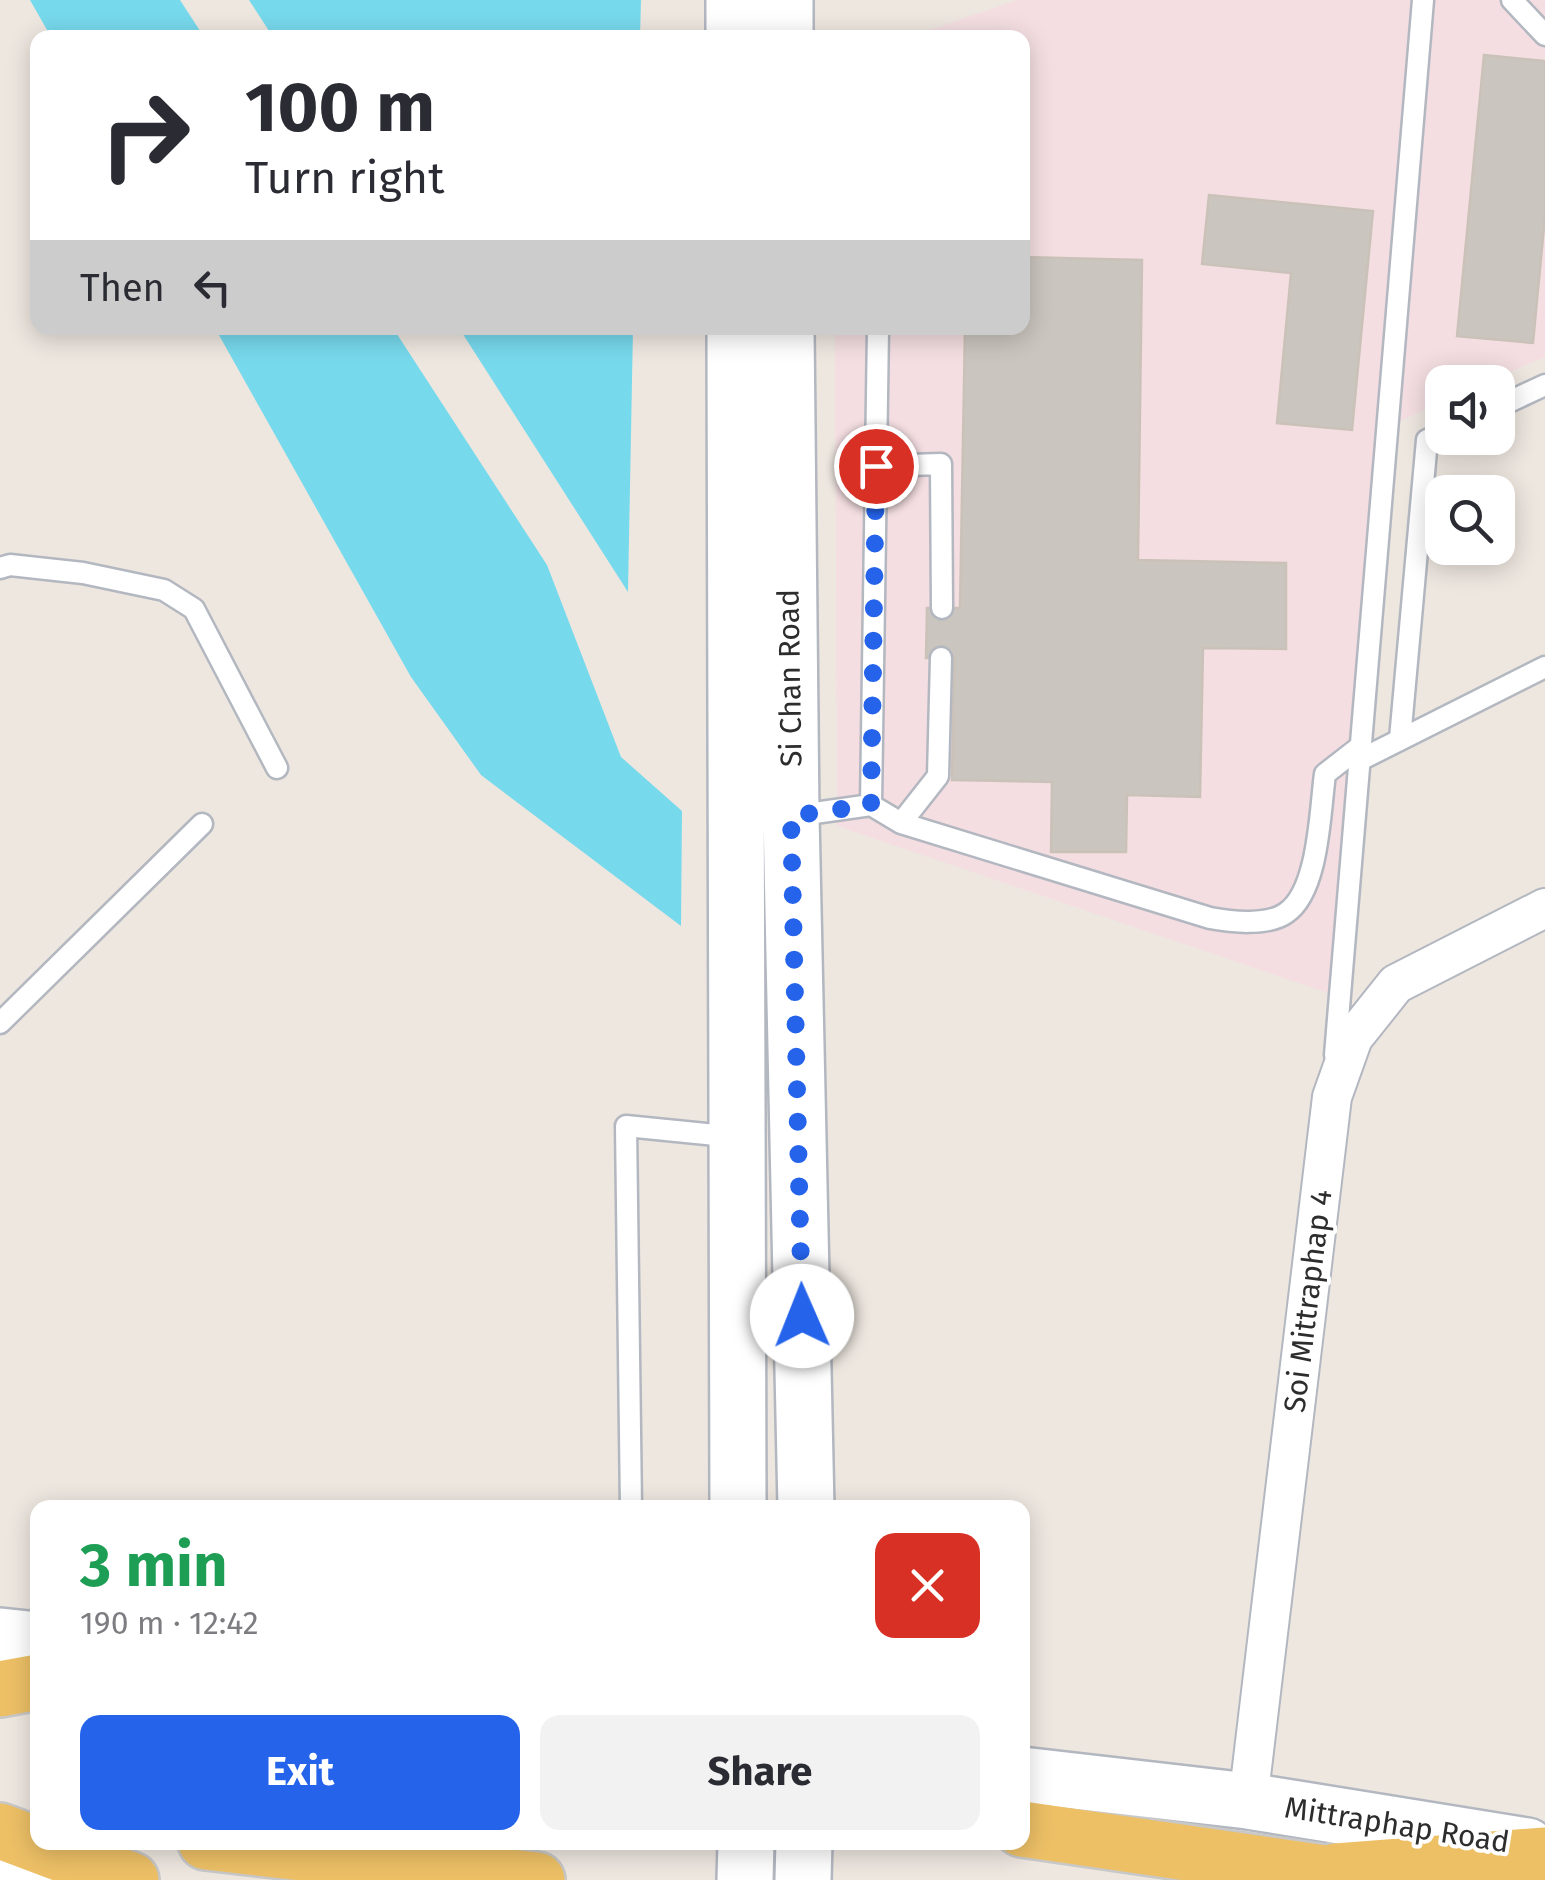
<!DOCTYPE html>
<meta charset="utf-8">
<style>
:root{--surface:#fff;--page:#f2f2f3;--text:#2b2b33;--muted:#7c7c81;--accent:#2563eb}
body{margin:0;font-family:"Fira Sans",sans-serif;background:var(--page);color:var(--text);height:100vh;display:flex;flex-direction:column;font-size:38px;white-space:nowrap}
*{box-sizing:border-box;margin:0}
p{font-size:32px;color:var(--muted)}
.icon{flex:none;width:55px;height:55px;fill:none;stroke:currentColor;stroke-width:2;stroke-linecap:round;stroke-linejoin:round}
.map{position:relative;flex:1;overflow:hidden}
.details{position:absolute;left:30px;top:1500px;width:1000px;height:350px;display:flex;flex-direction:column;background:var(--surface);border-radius:20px;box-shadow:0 5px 25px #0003}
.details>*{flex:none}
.top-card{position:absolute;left:30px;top:30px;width:1000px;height:305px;border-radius:20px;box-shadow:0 5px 25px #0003;background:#fff;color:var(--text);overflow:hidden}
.tools{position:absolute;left:1425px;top:365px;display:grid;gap:20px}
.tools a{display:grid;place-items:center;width:90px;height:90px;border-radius:20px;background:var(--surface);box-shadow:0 5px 25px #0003;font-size:50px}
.pin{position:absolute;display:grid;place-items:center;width:85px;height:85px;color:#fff;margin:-42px;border:5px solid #fff;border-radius:50%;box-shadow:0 2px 10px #0007}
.me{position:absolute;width:110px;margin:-55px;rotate:359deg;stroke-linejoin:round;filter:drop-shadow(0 0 8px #0008)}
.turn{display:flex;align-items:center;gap:35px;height:210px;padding:0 50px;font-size:45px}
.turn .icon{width:130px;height:130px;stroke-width:2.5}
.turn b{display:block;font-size:70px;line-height:85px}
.then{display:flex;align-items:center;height:95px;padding:0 50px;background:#0003;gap:20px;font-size:38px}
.round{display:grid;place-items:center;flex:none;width:105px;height:105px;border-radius:20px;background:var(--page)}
.summary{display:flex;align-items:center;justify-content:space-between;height:170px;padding:0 50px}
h1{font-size:60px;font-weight:700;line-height:75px;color:#1e9e55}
.button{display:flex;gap:20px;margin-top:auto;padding:20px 50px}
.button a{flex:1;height:115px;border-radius:20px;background:var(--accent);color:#fff;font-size:40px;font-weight:700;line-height:115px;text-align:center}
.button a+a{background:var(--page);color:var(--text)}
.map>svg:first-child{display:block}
.medical{fill:#f4dee1}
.water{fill:#77d9ec}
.building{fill:#cac5be;stroke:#cac2b9;stroke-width:2.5}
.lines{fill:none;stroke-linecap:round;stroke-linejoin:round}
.lane-casing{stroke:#b3b7c0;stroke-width:25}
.street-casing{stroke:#b3b7c0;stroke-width:42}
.secondary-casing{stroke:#b3b7c0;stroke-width:60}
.primary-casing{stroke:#c8c8c8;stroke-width:60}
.lane{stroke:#fff;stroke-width:20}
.street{stroke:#fff;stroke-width:38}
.secondary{stroke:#fff;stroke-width:55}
.primary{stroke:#edc066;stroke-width:55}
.route{stroke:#2563eb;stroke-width:18;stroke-dasharray:0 32.4}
.labels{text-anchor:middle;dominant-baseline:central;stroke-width:8;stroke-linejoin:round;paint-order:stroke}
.street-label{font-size:30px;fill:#2d2d2d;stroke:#fff}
</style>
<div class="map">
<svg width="1545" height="1880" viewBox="0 0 1545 1880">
<rect width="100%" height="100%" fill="#eee7e0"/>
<path class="medical" d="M1017 0H1545V357L1487 382H1442V402L1376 432 1350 737 1334 995 837 826 835 328H1022V38L910 37Z"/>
<path class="water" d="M30 0H180L204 37H51Z
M249 0H641L640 37H273Z
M215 328H393L547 565 621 757 682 811 681 926 481 775 411 677Z
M459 328H633L628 592Z"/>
<path class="building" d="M1484 55 1545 61V216L1533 343 1457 336Z
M1209 195 1373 211 1352 430 1277 423 1291 273 1202 264Z
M1022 257 1142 260 1138 560 1286 563V649L1203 648 1200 797 1127 795 1126 852H1051L1052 782 952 780 954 658H926L927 608H960L965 328H1022Z"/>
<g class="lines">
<g class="lane-casing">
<path id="lane" d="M1512 0 1545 35
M1498 407 1545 385
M876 466 941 464 942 608
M0 568 10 565 83 573 164 590 194 609 277 768
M1400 739 1427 440 1442 433
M1360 760 1545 667
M871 805 901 823 1210 918C1231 922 1268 926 1286 913 1319 891 1320 810 1325 774L1361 746
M793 816 871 805 878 328
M901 823 938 776 941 658
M0 1023 202 824
M1335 1055 1423 0
M631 1508 626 1126 736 1137"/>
</g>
<g class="street-casing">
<path id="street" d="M1248 1801 1332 1097 1353 1038 1396 984 1545 908"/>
</g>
<g class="secondary-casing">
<path id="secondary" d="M734 0V38
M785 38V0
M735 328 738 1508
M786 328 791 816 806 1508
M0 1636 38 1640
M1022 1775 1248 1801 1527 1846
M0 1872 83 1880
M745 1880 746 1842
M803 1880 804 1842"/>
</g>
<g class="primary-casing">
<path id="primary" d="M0 1689 38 1682
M1022 1829 1373 1880
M0 1831 131 1880
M206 1842 537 1880
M1336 1871 1545 1855"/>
</g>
<use href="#lane" class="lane"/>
<use href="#street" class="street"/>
<use href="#secondary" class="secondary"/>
<use href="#primary" class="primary"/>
</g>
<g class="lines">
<path class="route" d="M802 1316 791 816 871 805 876 466"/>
</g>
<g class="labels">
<g class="street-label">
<text transform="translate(790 678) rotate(-91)">Si Chan Road</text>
<text transform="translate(1308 1301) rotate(-83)">Soi Mittraphap 4</text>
<text transform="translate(1397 1825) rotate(9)">Mittraphap Road</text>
</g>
</g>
</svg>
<div class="tools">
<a><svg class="icon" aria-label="sound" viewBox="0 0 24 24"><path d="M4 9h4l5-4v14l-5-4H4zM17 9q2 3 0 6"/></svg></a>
<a><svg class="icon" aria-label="search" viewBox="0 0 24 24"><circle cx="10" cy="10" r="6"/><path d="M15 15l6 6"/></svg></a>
</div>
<div class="pin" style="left:876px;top:466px;background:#d93025"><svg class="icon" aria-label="arrive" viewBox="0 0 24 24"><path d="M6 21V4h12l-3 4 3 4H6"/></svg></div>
<svg class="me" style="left:802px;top:1316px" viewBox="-20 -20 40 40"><circle r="19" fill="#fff"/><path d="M0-13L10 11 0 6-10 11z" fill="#2563eb"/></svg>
<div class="top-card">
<div class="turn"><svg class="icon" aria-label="right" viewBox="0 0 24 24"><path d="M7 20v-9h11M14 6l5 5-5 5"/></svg><div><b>100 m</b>Turn right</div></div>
<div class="then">Then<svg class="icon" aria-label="left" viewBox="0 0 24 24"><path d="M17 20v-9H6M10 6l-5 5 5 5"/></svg></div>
</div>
<section class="details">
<div class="summary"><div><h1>3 min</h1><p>190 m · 12:42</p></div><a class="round" style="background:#d93025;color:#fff"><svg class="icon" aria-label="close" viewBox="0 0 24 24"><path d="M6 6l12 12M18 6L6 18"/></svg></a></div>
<div class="button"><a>Exit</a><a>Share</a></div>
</section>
</div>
